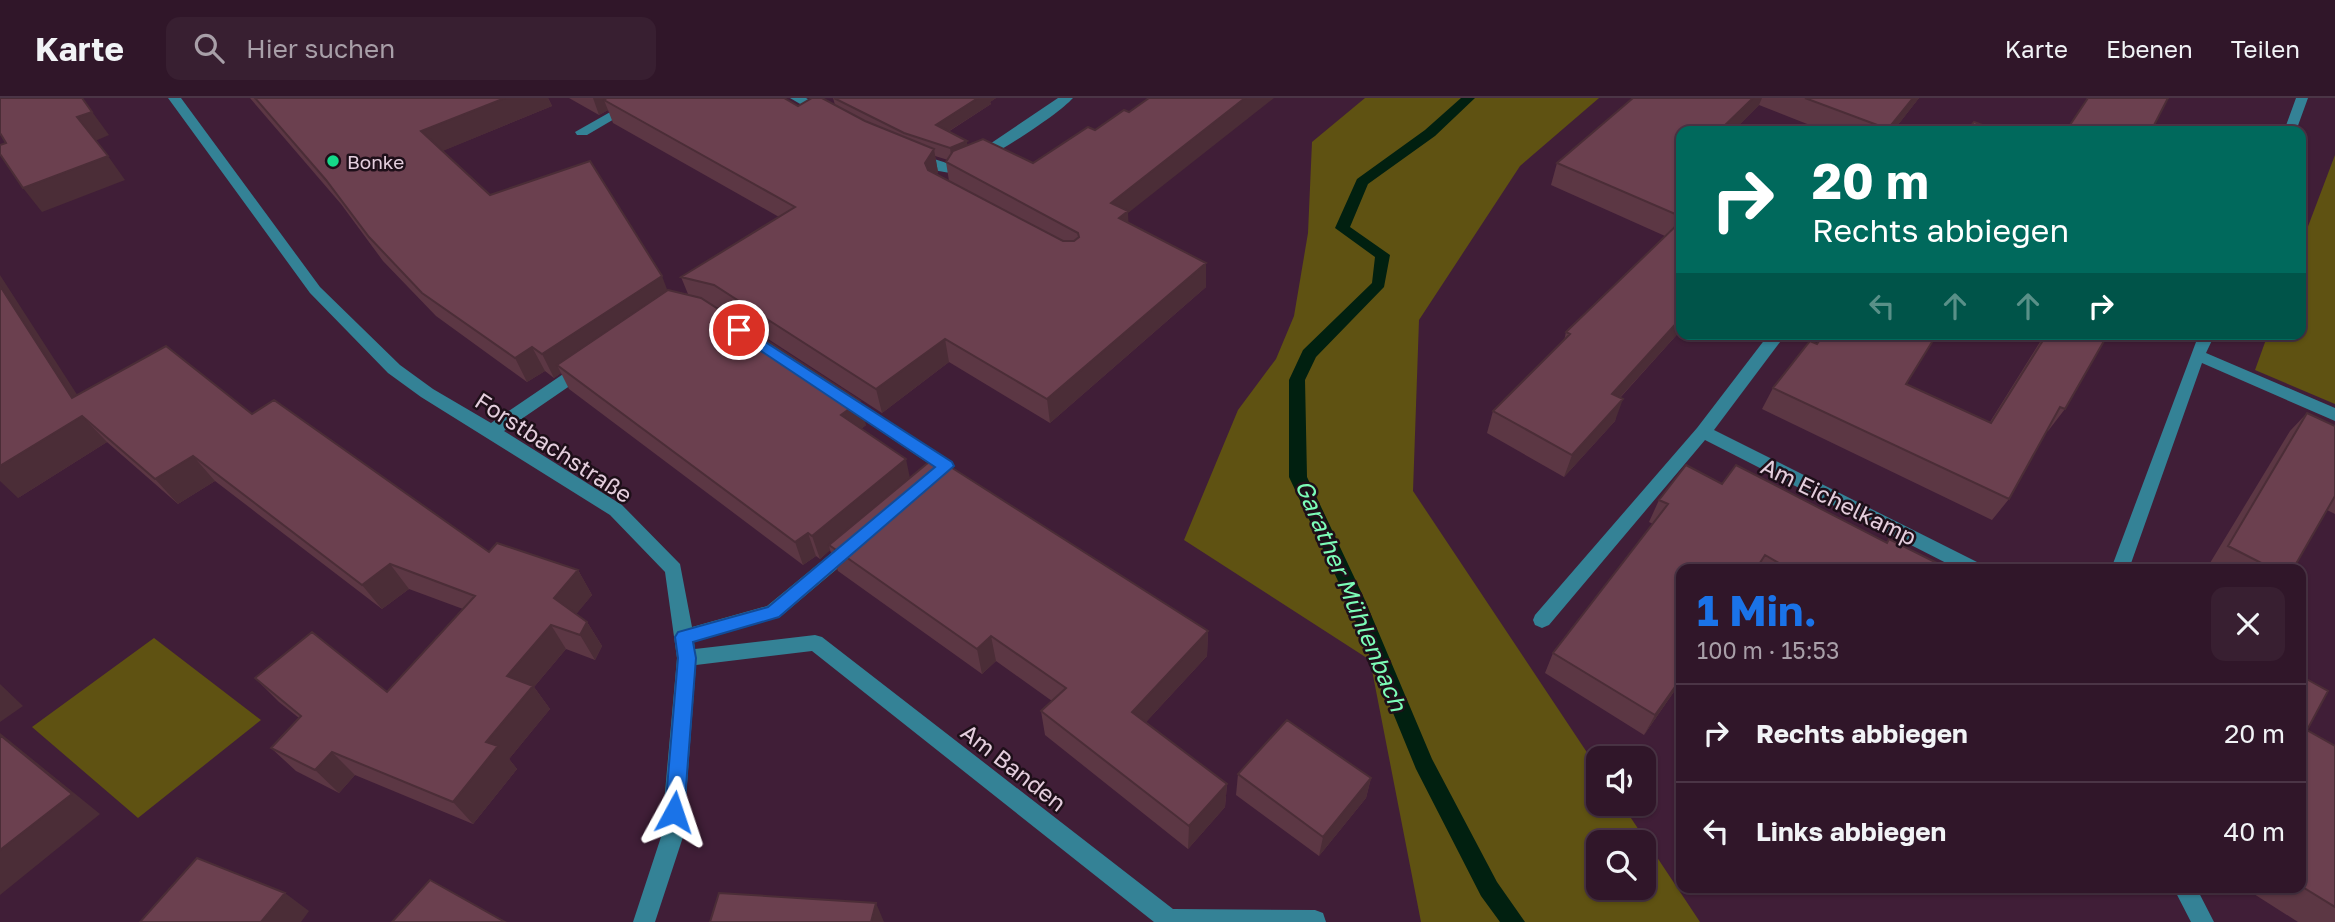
<!DOCTYPE html>
<html lang="de">
<meta charset="utf-8">
<style>
:root{--surface:#301629;--page:#381f31;--text:#f1f3f6;--muted:#a89fa8;--line:#4b3546;--accent:#1a73e8}
body{margin:0;font-family:"Golos Text",sans-serif;background:var(--page);color:var(--text);height:100vh;display:flex;flex-direction:column;font-size:26px;white-space:nowrap}
*{box-sizing:border-box;margin:0}
p{font-size:23px;color:var(--muted)}
.icon{flex:none;width:38px;height:38px;fill:none;stroke:currentColor;stroke-width:2;stroke-linecap:round;stroke-linejoin:round}
.map{position:relative;flex:1;overflow:hidden}
.sheet{position:absolute;left:1676px;top:466px;width:630px;height:329px;display:flex;flex-direction:column;background:var(--surface);border-radius:14px;box-shadow:0 2px 5px #0004,0 0 0 2px var(--line)}
.sheet>*{flex:none}
.guide{position:absolute;left:1676px;top:28px;width:630px;height:214px;border-radius:14px;box-shadow:0 2px 5px #0004,0 0 0 2px var(--line);background:#00695c;color:#fff;overflow:hidden}
.tools{position:absolute;left:1586px;top:648px;display:grid;gap:14px}
.tools a{display:grid;place-items:center;width:70px;height:70px;border-radius:14px;background:var(--surface);box-shadow:0 2px 5px #0004,0 0 0 2px var(--line);font-size:35px}
.pin{position:absolute;display:grid;place-items:center;width:60px;height:60px;color:#fff;margin:-30px;border:4px solid #fff;border-radius:50%;box-shadow:0 2px 7px #0007}
.me{position:absolute;width:77px;margin:-38px;rotate:5deg;stroke-linejoin:round;filter:drop-shadow(0 0 5px #0008)}
.turn{display:flex;align-items:center;gap:24px;height:147px;padding:0 21px;font-size:32px}
.turn .icon{width:91px;height:91px;stroke-width:2.5}
.turn b{display:block;font-size:49px;line-height:60px}
.lanes{display:flex;align-items:center;height:66px;padding:0 21px;background:#0003;justify-content:center;gap:35px;direction:ltr}
.lanes .off{opacity:.35}
.round{display:grid;place-items:center;flex:none;width:74px;height:74px;border-radius:14px;background:var(--page)}
.overview{display:flex;align-items:center;justify-content:space-between;height:119px;padding:0 21px}
h1{font-size:42px;font-weight:700;line-height:52px;color:var(--accent)}
ul{padding:0;list-style:none}
li{display:flex;align-items:center;gap:21px;height:98px;padding:0 21px;border-top:2px solid var(--line)}
li div{flex:1}
li b{display:block;font-size:26px}
li em{font-style:normal}
header{display:flex;align-items:center;gap:42px;box-sizing:border-box;height:98px;padding:0 35px;background:var(--surface);border-bottom:2px solid var(--line)}
header strong{font-size:33px}
nav{display:flex;gap:38px;margin-inline-start:auto;font-size:24px}
.search{width:490px;height:63px;background:var(--page);display:flex;align-items:center;gap:18px;box-sizing:border-box;padding:0 24px;border-radius:14px;color:var(--muted);font-size:26px}
.map>svg:first-child{display:block}
.green{fill:#5f5212;fill-rule:evenodd}
.lines{fill:none;stroke-linecap:round;stroke-linejoin:round}
.stream{fill:#012010;fill-rule:evenodd}
.minor{fill:#348296;fill-rule:evenodd}
.wall{fill:#5c3744;fill-rule:evenodd}
.shaded-wall{fill:#4b2d37}
.building{fill:#6b404f;stroke:#4b2d37;stroke-width:2}
.route{fill:#1a73e8;stroke:#114b97;stroke-width:2}
.poi-dot{fill:#15d989;stroke:#1e0f19;stroke-width:2.5}
.labels{text-anchor:middle;dominant-baseline:central;stroke-width:5;stroke-linejoin:round;paint-order:stroke}
.far-poi-label{font-size:19px;fill:#e4cedd;stroke:#1e0f19;text-anchor:start}
.street-label{font-size:23px;fill:#e4cedd;stroke:#1e0f19}
.water-label{font-size:24px;font-style:italic;fill:#7cfcb7;stroke:#1e0f19}
</style>
<header>
<strong>Karte</strong>
<div class="search"><svg class="icon" aria-label="search" viewBox="0 0 24 24"><circle cx="10" cy="10" r="6"/><path d="M15 15l6 6"/></svg>Hier suchen</div>
<nav><a>Karte</a><a>Ebenen</a><a>Teilen</a></nav>
</header>
<div class="map">
<svg width="2335" height="824" viewBox="0 0 2335 824">
<rect width="100%" height="100%" fill="#401e37"/>
<path class="green" d="M1365 0H1599L1520 68 1419 222 1413 393 1598 671V705H1621L1700 824H1421L1370 562 1184 442 1238 312 1276 261 1294 218 1308 135 1312 44ZM1598 744H1643V789H1598Z
M2335 57V306L2255 272 2268 236H2301V147Z
M154 540 261 622 138 720 32 629Z"/>
<g class="lines">
<path class="stream" d="M1461 0H1475L1435 38 1368 86 1350 129 1390 157 1384 189 1316 259 1305 282 1307 379 1364 500 1432 661 1497 784 1525 824H1500L1481 798 1416 671 1346 500 1289 379V282L1303 252 1372 185 1375 159 1335 130 1357 81 1425 32Z"/>
<path class="minor" d="M168 0H181L320 189 400 267 433 291 491 325 578 266H590L592 270 590 274 504 333 622 407 680 466 692 529 767 508 845 444H857L860 449 857 454 780 519 694 544 695 551 815 537 822 539 1173 811 1315 812 1323 815 1326 824H1154L812 553 696 567 683 739 655 824H633L661 739 677 560 665 474 610 417 421 299 388 275 310 195Z
M635 0H650L587 37H577L575 34Z
M790 0H806L830 14 829 17H819Z
M1058 0H1073C1056 19 978 69 954 74 943 77 916 66 908 59L915 55 950 66 975 56Z
M2296 0H2308L2296 33H2284Z
M1769 236H1786L1714 332 1981 466 1984 471H1958L1705 342 1549 527 1542 530 1535 527 1533 522 1535 517 1697 330Z
M2199 236H2215L2206 255 2335 310V323L2202 265 2129 471H2111Z
M843 294 952 364 954 368 945 379H933L930 374 934 369 837 304 835 300 837 296Z
M2173 789H2196L2214 824H2191Z"/>
</g>
<path class="wall" d="M250 0H548L552 8 442 53 490 97 667 192 688 196 681 179 779 119 613 25 608 12 599 17 569 0H784L798 8 835 7 833 0H996L990 4 991 6 948 34 967 43V47L1128 115V125L1206 189 1050 325 949 264 882 315 722 211 716 209 866 327 861 331 910 380 1208 533 1207 558 1146 624 1227 686 1225 709 1188 751 1045 637 1041 613 1052 603 996 563 982 576 838 473 830 452 820 461 816 458 803 467 569 291 561 275 554 280 545 273 527 284 436 218 383 163 341 106ZM935 58 948 62 946 64 949 83 937 76 938 74Z
M1633 0H1919L1893 33H1825L1759 7 1733 33H1682V231L1620 300 1615 323 1564 379 1487 335 1493 313 1564 243 1566 234 1665 138 1551 87 1557 65Z
M2045 236H2108L2065 311 2048 333 2047 332 2009 401 1992 422 1762 311 1773 290 1906 286 1990 324Z
M77 297 252 316 489 454 578 472 592 497 576 516 587 524 602 548 595 562 566 551 534 589 550 611 509 661 517 671 473 726 355 677 339 695 296 673 271 650 299 620 279 604 255 580 387 594 463 511 409 491 382 511 215 383 178 406 107 344 18 400Z
M2307 315 2335 328V416L2327 412 2293 471H2221L2210 465 2290 333Z
M1722 386 1886 445 1949 471H1682V582L1644 637 1545 575 1553 555 1653 426 1649 424 1659 402Z
M2301 578 2307 632 2335 648V824H2298L2254 796 2257 789H2301Z
M1238 676 1371 680 1366 700 1319 758 1236 697Z
M1892 789H1907L1901 795Z"/>
<path class="shaded-wall" d="M82 0 109 37 95 43 77 19Z
M505 0H548L552 8 433 57 421 33Z
M593 0H630L604 2 608 12 599 17Z
M978 0H996L990 4 991 6 938 40 936 27Z
M1245 0H1274L1128 115 1129 137 1111 105Z
M1753 0H1762L1759 7 1733 33H1719Z
M1913 0H1919L1893 33H1887Z
M967 43 968 56 952 63 950 50Z
M934 51 938 74 929 89 925 65Z
M108 58 125 82 42 114 23 90Z
M1206 165V189L1050 325 1047 301Z
M0 177 96 326 72 300 0 188Z
M662 178 671 202 557 267 561 275 554 280 542 256Z
M1682 219V231L1603 318 1612 296Z
M945 241 949 264 882 315 876 291Z
M532 249 545 273 527 284 515 260Z
M1623 301 1615 323 1564 379 1572 357Z
M860 303 866 327 848 341 841 317Z
M82 318 107 344 18 400 0 383V368Z
M193 358 215 383 178 406 155 381Z
M906 361 911 385 829 447 830 452 820 461 812 438Z
M808 435 816 458 803 467 795 444Z
M390 466 409 491 382 511 362 487Z
M578 472 592 497 569 525 554 500Z
M587 524 602 548 595 562 580 537Z
M551 527 566 551 534 589 550 611 509 661 517 671 473 726 453 704 486 644 507 578Z
M1208 533 1207 558 1133 638 1132 614Z
M991 538 996 563 982 576 977 551Z
M1682 579V582L1644 637 1655 617Z
M0 586 23 608 0 624Z
M0 635 100 716 0 797Z
M332 654 355 677 339 695 315 672Z
M1371 680 1366 700 1319 758 1323 739Z
M1227 686 1225 709 1188 751 1189 728Z
M285 795 309 813 301 824H261Z
M876 805 884 824H871Z"/>
<path class="building" d="M0 0H82L92 14 77 19 108 58 23 90 0 56V47L6 45 0 35Z
M255 0H505L421 33 490 97 590 63 662 178 542 256 532 249 515 260 422 195 369 139 326 82Z
M607 0H784L798 8 812 0H822L865 23 934 51 925 65 928 72 1063 143H1074L1079 139 1078 135 946 64 953 53 983 41 1033 65 1088 29 1095 32 1124 12 1129 14 1149 0H1245L1111 105 1128 113 1119 120 1206 165 1047 301 945 241 876 291 714 187 681 179 795 109 604 2Z
M834 0H978L936 27 967 43 950 50 904 35Z
M1633 0H1753L1719 33H1682V119L1557 65Z
M1805 0H1913L1888 31Z
M2088 0H2168L2151 33H2066Z
M1974 24 1999 33H1967Z
M1682 122V219L1612 296 1623 301 1572 357 1493 313 1570 236 1566 234Z
M0 188 72 300 166 248 252 316 274 302 489 454 497 445 578 472 554 500 587 524 580 537 551 527 507 578 533 588 486 644 498 648 453 704 332 654 315 672 271 650 301 618 255 580 312 534 387 594 475 498 390 466 362 487 193 358 155 381 82 318 0 368Z
M668 192 701 200 860 303 841 317 906 361 812 438 808 435 795 444 557 267Z
M1824 236H1937L1906 286 1991 325 2047 236H2108L2065 311 2060 309 2009 401 1773 290 1810 243 1817 246Z
M2307 315 2335 328V398L2293 471H2273L2228 448Z
M935 359 1208 533 1132 614 1227 686 1189 728 1041 613 1066 590 991 538 977 551 829 447Z
M1686 367 1722 386 1736 367 1887 445 1889 441 1949 471H1789L1765 457 1756 471H1682V579L1655 617 1553 555 1668 406 1659 402Z
M2301 578 2328 593 2307 632 2335 648V809L2301 788V743L2306 734 2301 731Z
M1287 622 1371 680 1323 739 1238 676Z
M0 637 72 696 0 752Z
M197 760 285 795 261 824H140Z
M430 782 505 824H392Z
M719 795 876 805 871 824H710Z"/>
<path class="route" d="M739 227 952 364 954 368 779 519 693 544 696 560 684 714 681 720 674 722 667 720 665 714 678 560 675 539 678 534 768 509 935 369 734 235 732 232Z"/>
<circle class="poi-dot" cx="333" cy="63" r="7"/>
<g class="labels">
<g class="far-poi-label">
<text x="347" y="63">Bonke</text>
</g>
<g class="street-label">
<text transform="translate(554 349) rotate(33)">Forstbachstraße</text>
<text transform="translate(1839 403) rotate(26)">Am Eichelkamp</text>
<text transform="translate(1014 669) rotate(38)">Am Banden</text>
</g>
<g class="water-label">
<text transform="translate(1352 497) rotate(67)">Garather Mühlenbach</text>
</g>
</g>
</svg>
<div class="tools">
<a><svg class="icon" aria-label="sound" viewBox="0 0 24 24"><path d="M4 9h4l5-4v14l-5-4H4zM17 9q2 3 0 6"/></svg></a>
<a><svg class="icon" aria-label="search" viewBox="0 0 24 24"><circle cx="10" cy="10" r="6"/><path d="M15 15l6 6"/></svg></a>
</div>
<div class="pin" style="left:739px;top:232px;background:#d93025"><svg class="icon" aria-label="arrive" viewBox="0 0 24 24"><path d="M6 21V4h12l-3 4 3 4H6"/></svg></div>
<svg class="me" style="left:674px;top:714px" viewBox="-20 -20 40 40"><path d="M0-17L14 15 0 8-14 15z" fill="#1a73e8" stroke="#fff" stroke-width="4"/></svg>
<div class="guide">
<div class="turn"><svg class="icon" aria-label="right" viewBox="0 0 24 24"><path d="M7 20v-9h11M14 6l5 5-5 5"/></svg><div><b>20 m</b>Rechts abbiegen</div></div>
<div class="lanes"><svg class="icon off" aria-label="left" viewBox="0 0 24 24"><path d="M17 20v-9H6M10 6l-5 5 5 5"/></svg><svg class="icon off" aria-label="ahead" viewBox="0 0 24 24"><path d="M12 20V5M6 11l6-6 6 6"/></svg><svg class="icon off" aria-label="ahead" viewBox="0 0 24 24"><path d="M12 20V5M6 11l6-6 6 6"/></svg><svg class="icon" aria-label="right" viewBox="0 0 24 24"><path d="M7 20v-9h11M14 6l5 5-5 5"/></svg></div>
</div>
<section class="sheet">
<div class="overview"><div><h1>1 Min.</h1><p>100 m · 15:53</p></div><a class="round"><svg class="icon" aria-label="close" viewBox="0 0 24 24"><path d="M6 6l12 12M18 6L6 18"/></svg></a></div>
<ul>
<li><svg class="icon" aria-label="right" viewBox="0 0 24 24"><path d="M7 20v-9h11M14 6l5 5-5 5"/></svg><div><b>Rechts abbiegen</b></div><em>20 m</em></li>
<li><svg class="icon" aria-label="left" viewBox="0 0 24 24"><path d="M17 20v-9H6M10 6l-5 5 5 5"/></svg><div><b>Links abbiegen</b></div><em>40 m</em></li>
</ul>
</section>
</div>
